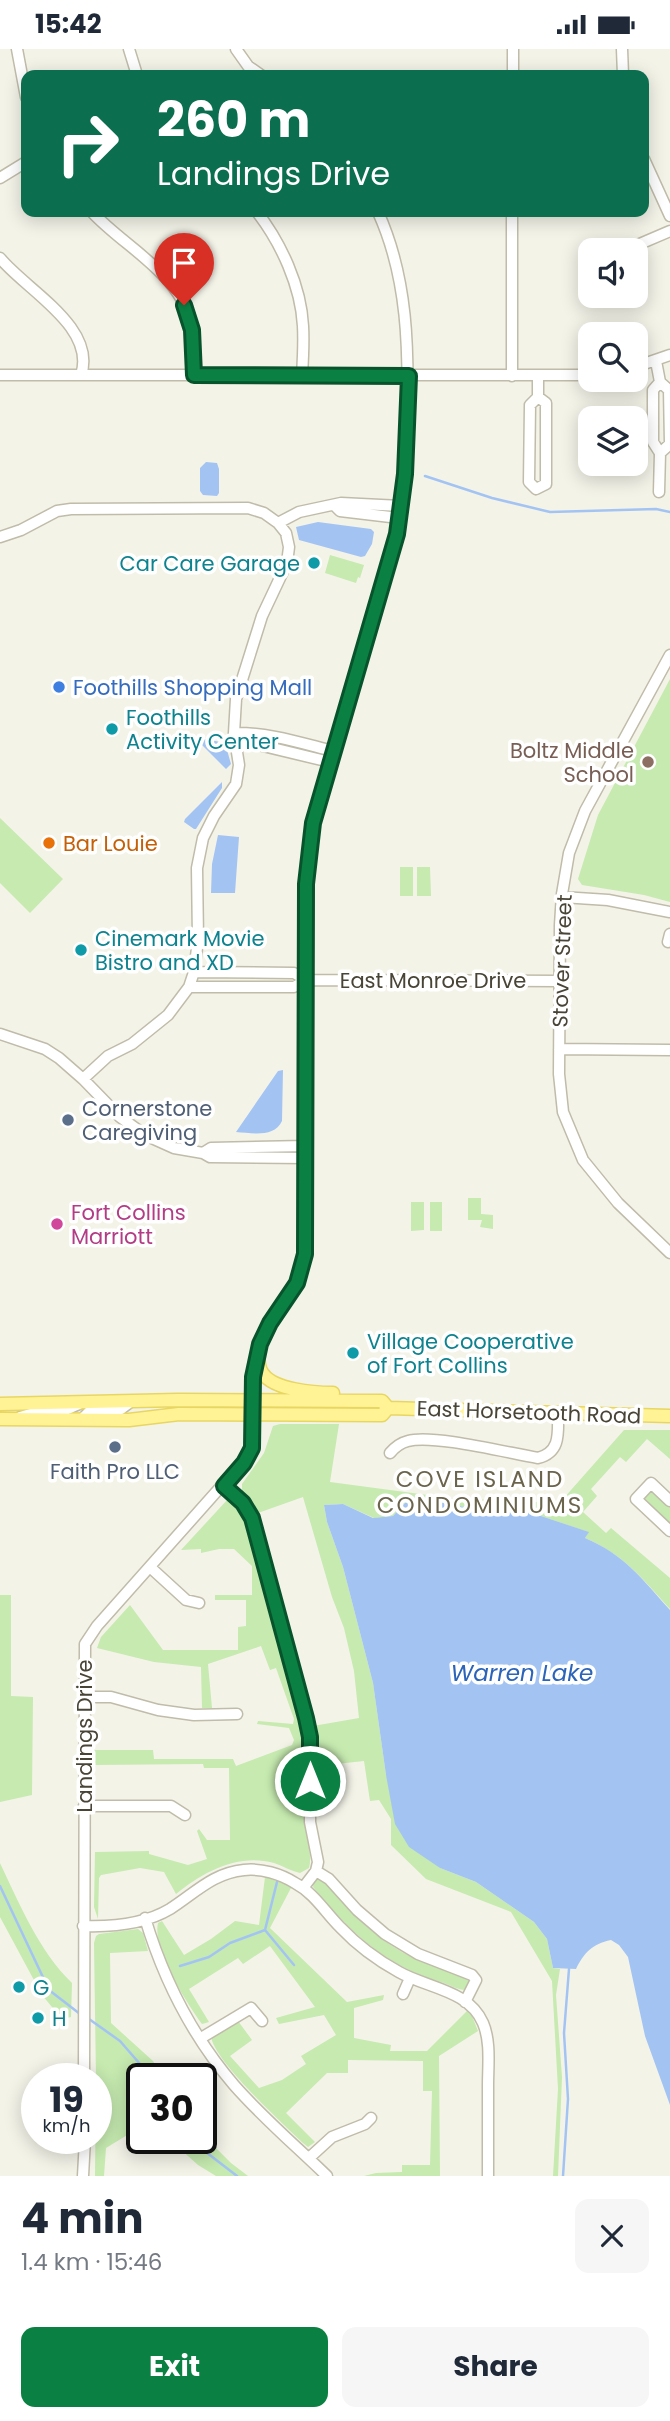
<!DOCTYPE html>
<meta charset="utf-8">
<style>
:root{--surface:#fff;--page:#f6f6f7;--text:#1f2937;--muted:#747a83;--accent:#0b8043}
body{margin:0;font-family:Poppins,sans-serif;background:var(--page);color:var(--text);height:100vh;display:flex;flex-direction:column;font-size:26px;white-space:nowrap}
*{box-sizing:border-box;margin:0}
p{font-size:23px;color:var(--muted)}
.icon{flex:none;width:38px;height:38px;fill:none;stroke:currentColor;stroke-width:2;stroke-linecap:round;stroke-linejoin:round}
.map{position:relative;height:2127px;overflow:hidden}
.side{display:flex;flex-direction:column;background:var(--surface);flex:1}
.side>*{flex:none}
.banner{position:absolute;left:21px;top:21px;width:628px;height:147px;border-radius:14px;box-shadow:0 4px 18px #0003;background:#0b6e4f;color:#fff;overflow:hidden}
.tools{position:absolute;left:578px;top:189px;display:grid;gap:14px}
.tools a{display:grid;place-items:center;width:70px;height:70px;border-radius:14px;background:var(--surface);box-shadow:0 4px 18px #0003;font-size:35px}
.speed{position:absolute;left:21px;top:2014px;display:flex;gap:14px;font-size:35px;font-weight:700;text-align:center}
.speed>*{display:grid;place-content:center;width:91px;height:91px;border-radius:50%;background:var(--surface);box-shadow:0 4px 18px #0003;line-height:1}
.speed small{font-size:18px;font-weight:400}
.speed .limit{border:4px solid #111;border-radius:10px;background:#fff;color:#111}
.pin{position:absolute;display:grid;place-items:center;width:60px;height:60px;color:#fff;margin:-72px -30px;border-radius:50% 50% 50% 0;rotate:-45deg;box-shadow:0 0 7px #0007}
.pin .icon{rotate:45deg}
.me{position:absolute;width:77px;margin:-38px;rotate:0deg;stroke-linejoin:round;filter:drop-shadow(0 0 5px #0008)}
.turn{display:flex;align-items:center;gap:24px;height:147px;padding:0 21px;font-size:32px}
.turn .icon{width:91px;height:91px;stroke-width:2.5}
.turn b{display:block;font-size:49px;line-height:60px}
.round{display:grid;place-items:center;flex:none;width:74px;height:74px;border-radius:14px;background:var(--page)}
.headline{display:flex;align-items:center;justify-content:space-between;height:119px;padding:0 21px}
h1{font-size:42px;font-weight:700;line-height:52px}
.button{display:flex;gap:14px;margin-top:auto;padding:14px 21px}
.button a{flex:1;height:80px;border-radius:14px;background:var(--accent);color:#fff;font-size:28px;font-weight:700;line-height:80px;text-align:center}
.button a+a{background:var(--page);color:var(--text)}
.status{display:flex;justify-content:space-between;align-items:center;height:49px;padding:0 35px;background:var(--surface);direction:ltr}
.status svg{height:19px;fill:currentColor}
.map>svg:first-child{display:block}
.green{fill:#c6eab0}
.water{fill:#a3c4f3}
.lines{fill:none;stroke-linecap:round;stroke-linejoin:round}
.stream{stroke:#a3c4f3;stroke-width:2.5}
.minor-casing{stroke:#c0bcaa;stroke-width:13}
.major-casing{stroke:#e8d663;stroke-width:15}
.minor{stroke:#fff;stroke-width:10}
.major{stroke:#fff396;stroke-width:12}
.route-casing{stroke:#07532c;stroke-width:18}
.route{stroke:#0b8043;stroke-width:12}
.culture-dot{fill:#0f9aa8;stroke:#fff;stroke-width:2.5}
.shop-dot{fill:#3f7fe0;stroke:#fff;stroke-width:2.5}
.education-dot{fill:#8d6e63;stroke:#fff;stroke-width:2.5}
.food-dot{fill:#e8710a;stroke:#fff;stroke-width:2.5}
.service-dot{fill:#5c6f8a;stroke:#fff;stroke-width:2.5}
.hotel-dot{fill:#d1479c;stroke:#fff;stroke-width:2.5}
.labels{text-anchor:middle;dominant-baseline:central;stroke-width:7;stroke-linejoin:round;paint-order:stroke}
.culture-label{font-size:21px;fill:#0d838f;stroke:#fff;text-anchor:start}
.shop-label{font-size:21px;fill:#366cbe;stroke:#fff;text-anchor:start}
.education-label{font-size:21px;fill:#785e54;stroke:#fff;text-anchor:end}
.food-label{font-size:21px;fill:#c56008;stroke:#fff;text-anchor:start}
.street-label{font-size:21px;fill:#484436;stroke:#fff}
.service-label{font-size:21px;fill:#4e5e75;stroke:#fff;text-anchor:start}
.hotel-label{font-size:21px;fill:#b23c85;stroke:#fff;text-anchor:start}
.neighbourhood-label{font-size:23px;letter-spacing:2px;fill:#6b644d;stroke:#fff}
.water-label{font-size:23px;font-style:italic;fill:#2b64b8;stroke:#fff}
</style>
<div class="status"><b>15:42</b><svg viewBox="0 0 49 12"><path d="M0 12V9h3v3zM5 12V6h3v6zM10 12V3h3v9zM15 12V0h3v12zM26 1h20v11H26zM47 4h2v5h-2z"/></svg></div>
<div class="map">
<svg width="670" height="2127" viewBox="0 0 670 2127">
<rect width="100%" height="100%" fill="#f4f3e8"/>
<path class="green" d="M330 506 364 516 360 529 358 528 356 534 325 524Z
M670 630V853L644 846 582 836 578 830 598 766Z
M0 769 63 830 30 864 0 834Z
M400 818H413V847H400Z
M417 818H430L431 847H417Z
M468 1149H481V1165L493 1166V1180L480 1178 482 1171H468Z
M411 1153H424V1181L411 1182Z
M430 1153H442V1182H430Z
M280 1375H339L330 1433 450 1449 537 1453 556 1458 624 1381H670V1410L647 1390 626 1413 620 1408 591 1440 597 1447 583 1463 606 1484 611 1479 670 1529V1560C643 1530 623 1505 585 1489L588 1483 538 1466 478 1455 465 1458 422 1450 405 1454 393 1467 374 1469 343 1455 324 1456 327 1473 343 1518 373 1634 386 1726 440 1819 476 1833 534 1873 547 1890 553 1919 560 1920 556 1946 562 2028 558 2127H553L558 2040 552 1932 511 1863 426 1830 391 1796V1770L379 1751 370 1752 364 1712 317 1717V1697L313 1677 359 1669 354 1622 344 1579 332 1548 303 1448 258 1464 253 1453 242 1442V1435L264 1404 273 1377Z
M650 1442H652L670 1458V1476L643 1451Z
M228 1450 243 1463 250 1481 299 1669C306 1703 301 1736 304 1770 305 1786 313 1804 309 1819L300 1824C291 1822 283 1817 274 1814 238 1804 203 1823 176 1845L164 1823 140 1819 101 1826 99 1829 98 1870 94 1858 95 1803 149 1802V1805L188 1816 207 1810 197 1782 199 1780 207 1791H230L229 1719H204L203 1715 94 1716V1701H153L154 1710H233L236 1717 292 1696 294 1691 289 1679 257 1675 258 1672 293 1675 294 1670 276 1619 270 1621 261 1597 208 1615 212 1659H202L201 1618 154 1613 97 1599 101 1588 130 1556 163 1601H238V1578L246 1577V1551H215V1546H252V1517L234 1500H219L201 1504V1500L181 1501Z
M0 1546H11V1647L33 1648 32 1746 0 1753Z
M0 1814C20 1856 39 1902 72 1934L71 1968 62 1970 42 1946 0 1868Z
M265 1828 292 1837 270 1879 347 1953 384 1946 383 1951 354 1959V1989L391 1996 390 2002H427L467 1962 472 1967 478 1982 439 2007 440 2127H364L376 2124 402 2123V2116H430L432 2042H423V2012L348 2011V2024H327L286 2064 315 2093 308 2098 303 2094C283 2075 213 2011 211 1987L238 1972 252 1991 230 2007 259 2039 282 2031 306 2015 301 2007 336 1986 324 1966 279 1975 276 1969 315 1958 270 1897 243 1915 238 1909 189 1940 209 1973 202 1975C186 1952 152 1901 158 1874L162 1872 184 1906 211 1890 235 1872 259 1876Z
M318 1829 326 1833C353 1868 383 1897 425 1914 440 1920 455 1925 470 1931L466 1941C458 1941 450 1936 441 1933 385 1917 349 1882 313 1838L314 1831Z
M138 1880 143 1884 148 1902 110 1904 111 1974 153 2012 163 2030H142V2077L106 2099 104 2127H95L96 2030 94 1894 96 1887 99 1885Z
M201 2084 231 2114 248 2127H216L198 2116 169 2090H201Z"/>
<path class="water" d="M206 413 217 414 219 420V444L217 447 203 446 200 442V419Z
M318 473 371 480 374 483 372 495 365 507 361 508 299 491 296 478Z
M205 690 225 694 231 715 226 720 201 695Z
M222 733V739L196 780H194L184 773 185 770Z
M218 786 239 788 235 844H211L212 815Z
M283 1021 282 1072C274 1089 252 1084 236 1083L278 1022Z
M422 1450 465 1458 478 1455 538 1466 589 1483 585 1489C625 1506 642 1530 670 1561V2056L645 1987 628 1908 619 1896 611 1891C592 1895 584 1904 576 1920L553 1919 547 1890 534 1873 476 1833 440 1819 409 1798 395 1775 386 1726 373 1634 343 1518 327 1473 324 1456 343 1455 373 1469 393 1467 405 1454Z"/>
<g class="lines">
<path class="stream" d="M425 427 492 449 550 463 656 460 670 463
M277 1833 265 1881 294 1916
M0 1837 49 1941 80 1965
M180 1917 209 1908 230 1894 265 1881
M89 1970 120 1992 153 2030
M189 2090 237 2127
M563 2127 568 2050 564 1984 569 1920"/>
<g class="minor-casing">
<path id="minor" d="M17 0 26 48
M129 0 137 26
M236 0 248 17 261 26
M622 0 623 26
M513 26V0
M644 110 670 167
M0 129 26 113
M92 163C126 200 185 226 192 282 194 296 194 312 194 326
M257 163C281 194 301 237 303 277 304 294 303 310 302 326
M622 197H635L670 182
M0 209C26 241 97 278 81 326
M656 312 660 333 653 341V393L660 404 659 443
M635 318 670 306
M0 326H590
M512 327V163
M538 327V348L530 356 529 433 536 440 546 435V354L538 348
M660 333 669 341 670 395 660 404
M335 457 340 462 399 469
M0 488 21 481 57 462 71 460 248 459 264 464 278 474 299 463 341 454 401 457
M670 606 585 762 569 804 562 845 560 876 559 1025 563 1063 583 1111 618 1154 670 1204
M234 684 251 694 330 713
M234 684C267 683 301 694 333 702
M562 848 608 851 670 863
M668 893 670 885
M194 923 294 924 306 931 560 932
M189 938H294L306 931
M0 985 45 1000 59 1009 83 1030 120 1068 145 1086 174 1099 203 1104 210 1108 306 1109
M559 1000 670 1001
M83 1030 108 1007 132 995 168 966 189 938 194 923 198 891 197 819 203 789 214 767 236 735 239 716 234 684 236 650 262 567 287 514 289 498 286 484 278 474
M203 1104 211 1099 306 1097
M20 1368 34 1364 61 1363 79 1355
M81 1371 91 1361 121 1360 129 1354
M390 1404C395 1398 400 1394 408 1392 433 1385 508 1404 538 1409 561 1403 558 1384 558 1364
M224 1437 243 1454 252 1469 306 1669 310 1688V1773L318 1813 316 1822 303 1839
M670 1452 651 1434 636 1450 670 1482
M151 1519 186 1551 199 1554
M84 1648H111L158 1661 194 1666 237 1665
M84 1757H171L185 1766
M316 1822 329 1830 357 1861 385 1885 418 1905 472 1926 476 1931 465 1953
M145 1869C163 1929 193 1988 234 2036 262 2068 296 2097 327 2127
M83 1877C112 1878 145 1875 170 1860 195 1844 213 1824 244 1821 261 1819 281 1825 295 1834 314 1844 325 1863 340 1878 357 1896 377 1911 399 1923 427 1939 469 1941 483 1974 491 1993 488 2016 488 2037 488 2067 488 2097 488 2127
M403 1945 410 1929
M201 1989 251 1959 262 1972
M84 2030 85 1595 97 1577 249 1406C260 1377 248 1341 255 1310 265 1269 297 1247 305 1205L306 835 313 774 390 511C401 465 405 420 407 373 409 301 408 229 378 163
M309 2109 332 2088 365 2075 371 2069
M83 2127 85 2090"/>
</g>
<g class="major-casing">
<path id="major" d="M258 1303C258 1311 258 1319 263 1325 275 1341 314 1344 333 1344
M0 1355 178 1351 382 1352 388 1359 670 1367
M0 1370 129 1371 179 1365 382 1366 388 1359"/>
</g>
<use href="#minor" class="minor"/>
<use href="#major" class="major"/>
</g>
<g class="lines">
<g class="route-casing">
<path id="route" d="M184 256 192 281 194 326 409 327 405 425 397 485 313 774 306 835 305 1205 297 1234 270 1274 260 1295 253 1328 252 1399 244 1414 224 1437 243 1454 252 1469 306 1669 310 1688V1732"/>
</g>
<use href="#route" class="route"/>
</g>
<g class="culture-dot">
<circle cx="314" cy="514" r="7"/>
<circle cx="112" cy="680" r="7"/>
<circle cx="81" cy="901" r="7"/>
<circle cx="353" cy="1304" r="7"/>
<circle cx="19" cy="1938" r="7"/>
<circle cx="38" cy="1969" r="7"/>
</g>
<circle class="shop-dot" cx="59" cy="638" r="7"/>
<circle class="education-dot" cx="648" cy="713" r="7"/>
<circle class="food-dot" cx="49" cy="794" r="7"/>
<g class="service-dot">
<circle cx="68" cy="1071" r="7"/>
<circle cx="115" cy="1398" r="7"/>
</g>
<circle class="hotel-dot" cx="57" cy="1175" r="7"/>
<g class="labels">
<g class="culture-label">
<text x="300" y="514" text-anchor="end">Car Care Garage</text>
<text x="126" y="668">Foothills<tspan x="126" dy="24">Activity Center</tspan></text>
<text x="95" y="889">Cinemark Movie<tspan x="95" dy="24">Bistro and XD</tspan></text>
<text x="367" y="1292">Village Cooperative<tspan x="367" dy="24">of Fort Collins</tspan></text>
<text x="33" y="1938">G</text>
<text x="52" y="1969">H</text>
</g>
<g class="shop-label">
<text x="73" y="638">Foothills Shopping Mall</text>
</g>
<g class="education-label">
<text x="634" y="701">Boltz Middle<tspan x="634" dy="24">School</tspan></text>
</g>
<g class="food-label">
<text x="63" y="794">Bar Louie</text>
</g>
<g class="street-label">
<text transform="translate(562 912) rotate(-88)">Stover Street</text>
<text x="433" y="931">East Monroe Drive</text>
<text transform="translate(529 1363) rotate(2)">East Horsetooth Road</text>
<text transform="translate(84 1687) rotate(-90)">Landings Drive</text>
</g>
<g class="service-label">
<text x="82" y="1059">Cornerstone<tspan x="82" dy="24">Caregiving</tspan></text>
<text x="115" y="1422" text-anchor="middle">Faith Pro LLC</text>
</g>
<g class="hotel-label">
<text x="71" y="1163">Fort Collins<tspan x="71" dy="24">Marriott</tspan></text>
</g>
<g class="neighbourhood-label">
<text x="480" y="1430">COVE ISLAND<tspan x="480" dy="26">CONDOMINIUMS</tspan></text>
</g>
<g class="water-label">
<text x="522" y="1624">Warren Lake</text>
</g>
</g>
</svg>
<div class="tools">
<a><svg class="icon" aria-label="sound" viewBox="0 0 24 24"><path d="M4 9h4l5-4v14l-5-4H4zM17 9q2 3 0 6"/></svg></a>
<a><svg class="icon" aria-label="search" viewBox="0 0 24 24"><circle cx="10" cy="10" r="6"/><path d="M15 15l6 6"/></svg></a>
<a><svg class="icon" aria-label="layers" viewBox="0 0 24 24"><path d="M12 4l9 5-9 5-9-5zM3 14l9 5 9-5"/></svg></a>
</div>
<div class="speed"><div>19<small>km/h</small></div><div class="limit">30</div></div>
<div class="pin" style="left:184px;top:256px;background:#d93025"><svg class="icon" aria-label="arrive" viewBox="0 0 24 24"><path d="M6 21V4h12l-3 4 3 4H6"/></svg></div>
<svg class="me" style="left:310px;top:1732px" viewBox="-20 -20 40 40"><circle r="17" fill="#0b8043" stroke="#fff" stroke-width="3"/><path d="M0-11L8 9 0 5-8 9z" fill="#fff"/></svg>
<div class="banner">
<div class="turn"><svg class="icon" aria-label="right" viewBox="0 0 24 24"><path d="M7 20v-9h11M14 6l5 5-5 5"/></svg><div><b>260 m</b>Landings Drive</div></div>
</div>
</div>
<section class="side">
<div class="headline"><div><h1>4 min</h1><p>1.4 km · 15:46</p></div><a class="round"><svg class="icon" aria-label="close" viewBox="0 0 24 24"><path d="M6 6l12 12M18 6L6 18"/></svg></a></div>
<div class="button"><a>Exit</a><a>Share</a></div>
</section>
